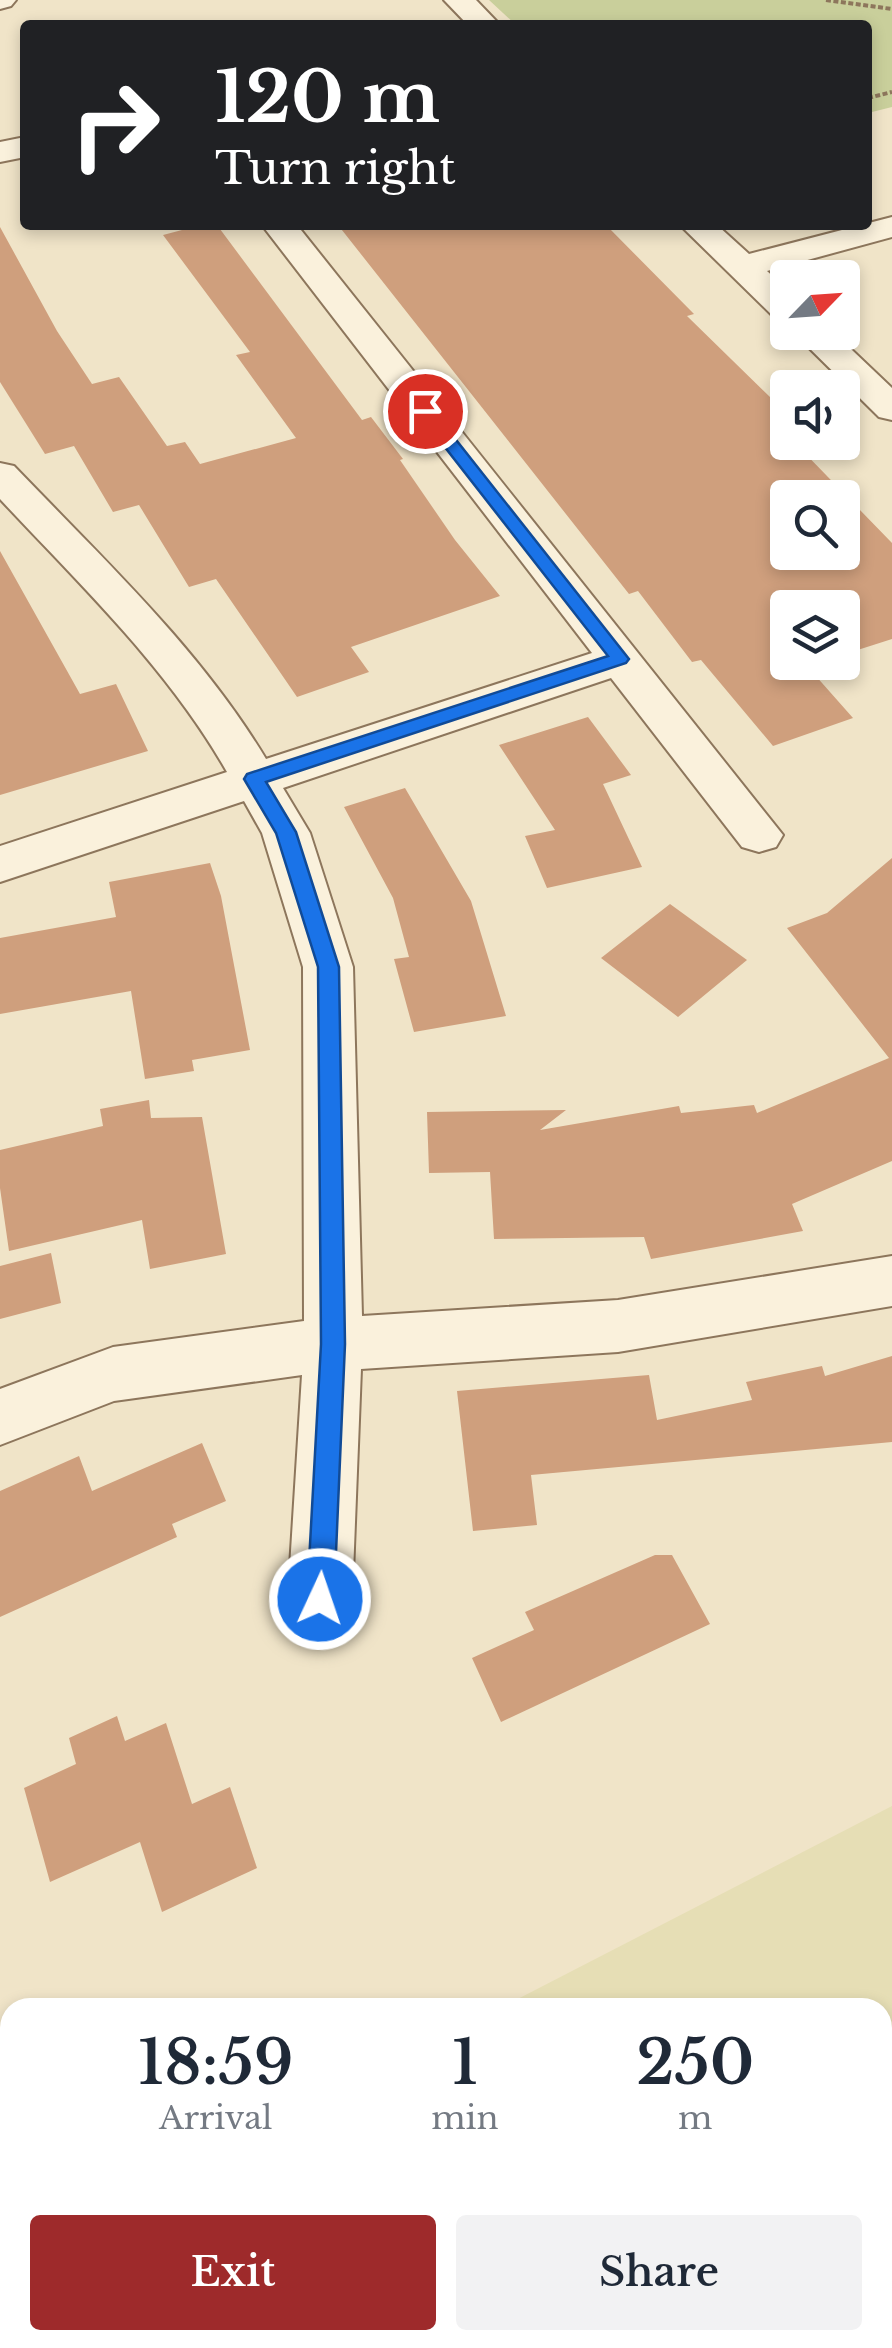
<!DOCTYPE html>
<style>
:root{--surface:#fff;--page:#f2f2f3;--text:#1f2937;--muted:#747a83;--accent:#9e2a2b}
body{margin:0;font-family:"Libre Baskerville",serif;background:var(--page);color:var(--text);height:100vh;display:flex;flex-direction:column;font-size:38px;white-space:nowrap}
*{box-sizing:border-box;margin:0}
p{font-size:32px;color:var(--muted)}
.icon{flex:none;width:55px;height:55px;fill:none;stroke:currentColor;stroke-width:2;stroke-linecap:round;stroke-linejoin:round}
.map{position:relative;flex:1;overflow:hidden}
.details{position:absolute;left:0px;top:1998px;width:892px;height:352px;display:flex;flex-direction:column;background:var(--surface);border-radius:30px 30px 0 0;box-shadow:0 5px 15px #0003}
.details>*{flex:none}
.banner{position:absolute;left:20px;top:20px;width:852px;height:210px;border-radius:10px;box-shadow:0 5px 15px #0003;background:#202124;color:#fff;overflow:hidden}
.needle{width:65px;rotate:65deg}
.tools{position:absolute;left:770px;top:260px;display:grid;gap:20px}
.tools a{display:grid;place-items:center;width:90px;height:90px;border-radius:10px;background:var(--surface);box-shadow:0 5px 15px #0003;font-size:50px}
.pin{position:absolute;display:grid;place-items:center;width:85px;height:85px;color:#fff;margin:-42px;border:5px solid #fff;border-radius:50%;box-shadow:0 2px 10px #0007}
.me{position:absolute;width:110px;margin:-55px;rotate:3deg;stroke-linejoin:round;filter:drop-shadow(0 0 8px #0008)}
.turn{display:flex;align-items:center;gap:35px;height:210px;padding:0 30px;font-size:45px}
.turn .icon{width:130px;height:130px;stroke-width:2.5}
.turn b{display:block;font-size:70px;line-height:85px}
.eta{display:flex;justify-content:space-evenly;align-items:center;height:170px;text-align:center}
.eta b{font-size:60px;font-weight:600;line-height:70px}
.primary-button{display:flex;gap:20px;margin-top:auto;padding:20px 30px}
.primary-button a{flex:1;height:115px;border-radius:10px;background:var(--accent);color:#fff;font-size:40px;font-weight:600;line-height:115px;text-align:center}
.primary-button a+a{background:var(--page);color:var(--text)}
.map>svg:first-child{display:block}
.farmland{fill:#e6deb5}
.green{fill:#c9cf9b}
.building{fill:#cf9f7d;fill-rule:evenodd}
.lines{fill:none;stroke-linecap:round;stroke-linejoin:round}
.street-casing{stroke:#8d765c;stroke-width:4}
.path{stroke:#8d765c;stroke-width:4;stroke-dasharray:5 2.5;stroke-linecap:butt}
.street{fill:#faf1dc;fill-rule:evenodd}
.route{fill:#1a73e8;stroke:#114b97;stroke-width:2.5}
</style>
<div class="map">
<svg width="892" height="2348" viewBox="0 0 892 2348">
<rect width="100%" height="100%" fill="#f0e4c8"/>
<path class="farmland" d="M892 1806V2348H0V2268L10 2263V2340H882V2008L502 2007Z"/>
<path class="green" d="M489 0H892V107L868 113V25H516Z"/>
<path class="building" d="M201 225H217L362 420 371 417 403 459 400 460 455 540 500 596 351 647 369 672 297 697 216 579 189 587 139 505 113 512 74 446 45 454 0 382V227L57 331 92 384 119 377 167 446 185 442 200 464 296 438 236 355 250 352 163 235Z
M338 225H606L694 314 687 316 771 398 788 393V442H794L892 543V639L842 655V608H788V662H817L807 666 853 718 773 746 701 660 692 662 638 591 629 594ZM788 498H842V552H788Z
M0 551 80 694 116 684 148 751 0 795Z
M588 717 631 775 603 784 642 867 547 888 525 836 555 830 499 745Z
M405 788 471 901 506 1016 414 1032 394 959 409 957 393 898 344 807Z
M892 858V1161L792 1204 803 1231 651 1259 644 1237 494 1239 490 1172 429 1173 427 1112 566 1110 540 1130 679 1106 681 1113 754 1105 757 1113 889 1058 787 928 827 913Z
M210 863 221 896 250 1050 192 1060 194 1071 145 1079 131 991 0 1014V938L116 917 109 882Z
M670 904 747 960 678 1017 601 958Z
M149 1100 151 1118 202 1117 226 1254 150 1269 142 1220 9 1251 0 1188V1150L103 1126 100 1109Z
M51 1253 61 1303 0 1319V1266Z
M892 1356V1442L531 1475 537 1525 473 1531 457 1391 649 1375 657 1420 752 1400 746 1382 822 1366 825 1376Z
M202 1443 226 1501 172 1524 177 1537 0 1617V1491L79 1456 92 1491Z
M655 1555H672L710 1624 501 1722 472 1658 534 1630 525 1612Z
M117 1716 125 1741 166 1723 192 1804 230 1787 257 1868 162 1912 140 1842 50 1882 24 1788 76 1764 69 1738Z"/>
<g class="lines">
<g class="street-casing">
<path id="street" d="M0 0H16L11 6 0 9Z
M444 0H476L500 25H468Z
M25 137V157L0 162V142Z
M892 217V237L767 271 788 290V321L775 318 680 225H717L749 254Z
M262 225H297L783 835 776 847 759 852 742 847 611 678 283 788 310 833 353 967 362 1316 618 1300 892 1256V1306L618 1352 361 1369 352 1599 343 1622 320 1631 297 1622 288 1599 302 1375 114 1401 0 1445V1389L113 1347 304 1321 303 967 262 833 244 801 0 882V846L227 772C168 668 81 586 0 499V463L14 466C104 560 199 648 266 759L592 653Z
M793 332H833L892 388V420L879 417Z"/>
</g>
<path class="path" d="M826 0 892 9
M868 98 892 92"/>
<use href="#street" class="street"/>
</g>
<path class="route" d="M425 406 431 408 629 659 626 663 266 782 296 832 339 967 345 1344 334 1599 330 1608 320 1612 311 1608 307 1599 321 1344 318 967 276 833 244 779 247 774 608 656 419 414 417 411Z"/>
</svg>
<div class="tools">
<a><svg class="needle" viewBox="-14 -14 28 28"><path d="M0-13l5 13h-10z" fill="#e53935"/><path d="M0 13l5-13h-10z" fill="#747a83"/></svg></a>
<a><svg class="icon" aria-label="sound" viewBox="0 0 24 24"><path d="M4 9h4l5-4v14l-5-4H4zM17 9q2 3 0 6"/></svg></a>
<a><svg class="icon" aria-label="search" viewBox="0 0 24 24"><circle cx="10" cy="10" r="6"/><path d="M15 15l6 6"/></svg></a>
<a><svg class="icon" aria-label="layers" viewBox="0 0 24 24"><path d="M12 4l9 5-9 5-9-5zM3 14l9 5 9-5"/></svg></a>
</div>
<div class="pin" style="left:425px;top:411px;background:#d93025"><svg class="icon" aria-label="arrive" viewBox="0 0 24 24"><path d="M6 21V4h12l-3 4 3 4H6"/></svg></div>
<svg class="me" style="left:320px;top:1599px" viewBox="-20 -20 40 40"><circle r="17" fill="#1a73e8" stroke="#fff" stroke-width="3"/><path d="M0-11L8 9 0 5-8 9z" fill="#fff"/></svg>
<div class="banner">
<div class="turn"><svg class="icon" aria-label="right" viewBox="0 0 24 24"><path d="M7 20v-9h11M14 6l5 5-5 5"/></svg><div><b>120 m</b>Turn right</div></div>
</div>
<section class="details">
<div class="eta">
<div><b>18:59</b><p>Arrival</p></div>
<div><b>1</b><p>min</p></div>
<div><b>250</b><p>m</p></div>
</div>
<div class="primary-button"><a>Exit</a><a>Share</a></div>
</section>
</div>
